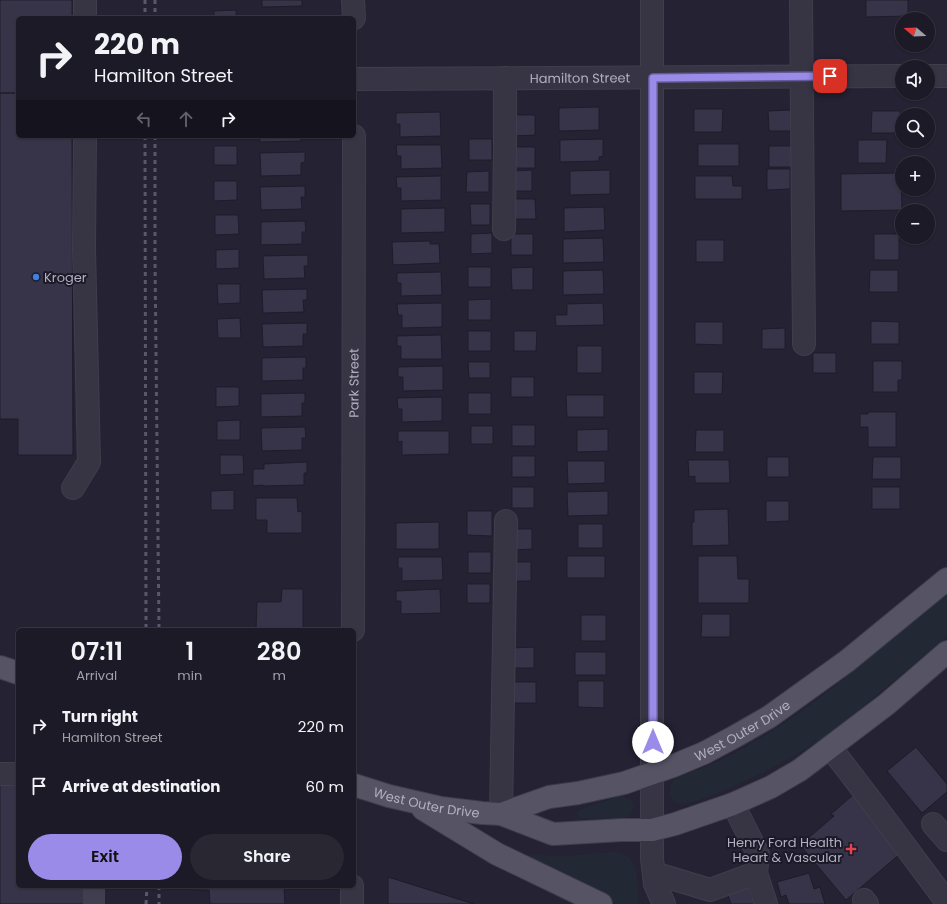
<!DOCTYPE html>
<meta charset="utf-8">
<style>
:root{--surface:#1b1a26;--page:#282732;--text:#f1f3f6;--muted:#a0a1a7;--line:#393843;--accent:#9a8be9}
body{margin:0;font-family:Poppins,sans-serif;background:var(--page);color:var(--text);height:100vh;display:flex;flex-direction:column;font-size:15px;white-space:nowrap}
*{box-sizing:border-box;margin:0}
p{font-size:13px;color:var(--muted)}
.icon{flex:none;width:22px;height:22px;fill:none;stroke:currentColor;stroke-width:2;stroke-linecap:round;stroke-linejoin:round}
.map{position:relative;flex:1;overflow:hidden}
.side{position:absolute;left:16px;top:628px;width:340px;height:260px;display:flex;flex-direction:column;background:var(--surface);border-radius:6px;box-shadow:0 1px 3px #0004,0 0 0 1px var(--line)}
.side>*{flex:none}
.banner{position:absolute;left:16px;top:16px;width:340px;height:122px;border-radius:6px;box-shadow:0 1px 3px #0004,0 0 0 1px var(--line);background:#1b1a26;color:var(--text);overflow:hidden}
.needle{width:26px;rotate:289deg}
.controls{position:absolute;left:895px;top:12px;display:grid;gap:8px}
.controls a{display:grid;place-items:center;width:40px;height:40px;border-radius:50%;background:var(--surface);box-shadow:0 1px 3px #0004,0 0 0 1px var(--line);font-size:20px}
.pin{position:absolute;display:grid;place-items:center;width:34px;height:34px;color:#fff;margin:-17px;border-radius:8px;box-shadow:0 2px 6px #0006}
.me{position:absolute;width:44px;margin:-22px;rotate:0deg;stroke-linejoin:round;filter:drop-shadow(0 0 3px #0008)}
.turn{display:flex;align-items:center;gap:14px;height:84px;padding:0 12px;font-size:18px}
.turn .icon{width:52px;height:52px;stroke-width:2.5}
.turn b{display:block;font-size:28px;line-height:34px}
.lanes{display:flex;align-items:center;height:38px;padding:0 12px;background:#0003;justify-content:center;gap:20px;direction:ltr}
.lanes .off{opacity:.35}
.eta{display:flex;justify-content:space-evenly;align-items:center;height:68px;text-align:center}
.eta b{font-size:24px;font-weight:600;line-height:28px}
.primary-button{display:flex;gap:8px;margin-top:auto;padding:8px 12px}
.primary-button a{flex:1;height:46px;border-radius:24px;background:var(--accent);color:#111;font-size:16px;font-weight:600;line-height:46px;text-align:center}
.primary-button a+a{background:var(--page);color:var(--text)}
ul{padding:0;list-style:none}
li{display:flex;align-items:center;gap:12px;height:60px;padding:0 12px}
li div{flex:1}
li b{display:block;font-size:15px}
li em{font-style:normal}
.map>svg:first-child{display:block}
.green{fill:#232934}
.building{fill:#373449;stroke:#1e1c2a}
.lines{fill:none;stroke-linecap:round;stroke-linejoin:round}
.minor-tunnel{stroke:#403e4f;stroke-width:22;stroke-dasharray:22 11;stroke-linecap:butt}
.minor-casing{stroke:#403e4d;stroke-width:24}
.major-casing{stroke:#403e4d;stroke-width:24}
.minor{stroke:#373544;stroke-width:22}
.major{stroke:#555364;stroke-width:22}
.rail{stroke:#5a576a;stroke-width:3;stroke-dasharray:4 4;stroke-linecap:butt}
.route-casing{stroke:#645a97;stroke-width:10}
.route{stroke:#9a8be9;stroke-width:7}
.shop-dot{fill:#3f7fe0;stroke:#1c1a28;stroke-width:1.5}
.health-dot{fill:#e0444e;stroke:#1c1a28;stroke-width:1.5}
.labels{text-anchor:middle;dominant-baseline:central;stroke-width:4;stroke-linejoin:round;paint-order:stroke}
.street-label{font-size:13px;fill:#b2afc1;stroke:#1c1a28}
.poi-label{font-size:13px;fill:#b2afc1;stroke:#1c1a28;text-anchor:start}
</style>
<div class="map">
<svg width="947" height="904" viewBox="0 0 947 904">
<rect width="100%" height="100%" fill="#242233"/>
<path class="green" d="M947 593V636C925 655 903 673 881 691 863 707 845 723 825 736 789 761 750 780 710 796 698 800 672 813 670 792 669 787 671 783 675 780 681 774 695 771 703 768 720 761 736 753 752 743 765 735 779 727 792 718 820 699 845 678 870 656 896 635 921 614 947 593Z
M620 796C635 797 639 811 625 818H582L579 817 577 815V812L582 809Z
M613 852C642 853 637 884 638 904H616L529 858V856L532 855 565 856Z"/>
<path class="building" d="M0 0H72V18H18V93H0Z
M262 0H302V6L262 7Z
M866 0H908V16L866 17Z
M236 10V18H214V11Z
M0 93H18V136H72L73 455H18V419H0Z
M599 107V130L559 131V108Z
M694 109H723L722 132H694Z
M791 110V131H769L768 111Z
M872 111H900V133H871Z
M440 112 441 136 400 137V124H396V113Z
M512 115H535V135L512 136Z
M260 136H301V141L260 142Z
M469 139H492V160H469Z
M603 139V156L599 157V161L560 162V140Z
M858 140H887L886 163H858Z
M698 144H739V166H698Z
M396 145H441L442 168 401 169V156H397Z
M214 146H237V165H214Z
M769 146H792V167H769Z
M512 147H535V168H512Z
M305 152V162L301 163V175L261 176 260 153Z
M767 169H790V189L767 190Z
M532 170V191H513V171Z
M610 170V194L570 195V171Z
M489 171V192H466L467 172Z
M901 173 902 210 841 211V174Z
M441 176V200L401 201V188H397L396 177Z
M695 176H732L733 186H742V199H695Z
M214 181H237V200L214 201Z
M305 186V197H301L302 209 261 210 260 187Z
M513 199H535L536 219H513Z
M470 204H490V225H471Z
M604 207 605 230 564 232V208Z
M445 208V232L401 233V209Z
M215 215H238L239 234 215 235Z
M305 221 306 232H302V244L261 245V222Z
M492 233V253L471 254V234Z
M511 234H533V255H511Z
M874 234H899V260H874Z
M603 238 604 262 563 263V239Z
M696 240H724V262H696Z
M430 241V244H439L440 263 393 265 392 242Z
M239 249V268L216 269V250Z
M308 255V266H304L305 278 264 279 263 256Z
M468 267H491V287H468Z
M533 267V290H512L511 268Z
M603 270 604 294 563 295V271Z
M870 270H898V292H869Z
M441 272 442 295 401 296V283H397V273Z
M217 284H240V303L218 304Z
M307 289V300H303L304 312 263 313 262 290Z
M491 299V320H468V300Z
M442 303V327L402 328V315H398L397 304Z
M603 303 604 325 556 326 555 315H567V304Z
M240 318 241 338H218L217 319Z
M871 321 899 322V344H871Z
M695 322H723V345L695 344Z
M307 323V334H303V346L263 347 262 324Z
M785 328V349H762V329Z
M468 331H491V351H468Z
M514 331H537L536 351H514Z
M441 335 442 359H401V346H397V336Z
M577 346H602V373H577Z
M813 353H836V373H813Z
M306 357V368H303V380L262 381V358Z
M873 361H902V380H898V392H873Z
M468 362H490V378H469Z
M443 366V390L403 391V377H398V367Z
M694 372H723L722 394H694Z
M511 377H534V397H511Z
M216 387H239V406L216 407Z
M305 393V403H302V416L261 417V394Z
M468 393H491V414H468Z
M566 395H604V417H567Z
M442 397V421L402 422V409H398L397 398Z
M868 412H896V447H868V427H860V414H868Z
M240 420V440H217V421Z
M512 425H535V446H512Z
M471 426H493V444H471Z
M305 427 306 438H302V450L262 451 261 428Z
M608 429V451L577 452V430Z
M696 430H724V452H695Z
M398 431H449V454L402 455V441L398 442Z
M220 455H243L244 474 220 475Z
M512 456H535V477H512Z
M767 457H789V477H767Z
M873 457H901V479H872Z
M688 460H729L730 483H695V476L689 477Z
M567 461H605V483L568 484Z
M307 462V473H304V485L263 486V485L253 486V469H264V464Z
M512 487H534V508H512Z
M872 487H900V509H872Z
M234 490V510H211V491Z
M608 491V515L568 516 567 492Z
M256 498H297L298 512 302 511V533H267V520H256Z
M766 501H789V521L766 522Z
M728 509 729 545 692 546V522H694V510Z
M467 511H492V536L467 535Z
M439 522V549H396V523Z
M578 524H603V548H578Z
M511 529H532V549L512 550Z
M468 552H491V573H468Z
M567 556H605V578H567Z
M698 556H737L738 579H749V603H698Z
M398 557H442L443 580 402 581V568H398Z
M512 562H531V581H512Z
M467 584H490V603H467Z
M282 589H303V630H256L257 602H281Z
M440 589 441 613 401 614V601H396V591Z
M702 614H730V637H701Z
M581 615H606V641H581Z
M534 647V668H512L511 648Z
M575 652H606V675H575Z
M578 681H604V708L578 707Z
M513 682H536V703H513Z
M916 747 947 784V792L922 813 887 771Z
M0 778H18V886H101V904H0Z
M853 795 901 853 846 900 800 845 834 816 831 814Z
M743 870 754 904H731L722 877Z
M809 873 814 889 820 887 825 904H789L786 895 781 897 777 882Z
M388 877 474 904H388Z
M197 886H284L285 904H210L209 890H197Z"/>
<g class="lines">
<path class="minor-tunnel" d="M94 904V886"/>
<g class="minor-casing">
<g id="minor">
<path d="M85 0V18"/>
<path d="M353 0 354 18"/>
<path d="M652 0V859L655 884 664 904"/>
<path d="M801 0 804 344"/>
<path d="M928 76H947"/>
<path id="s1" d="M354 79 902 76"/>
<path d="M504 229 505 144V78"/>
<path d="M73 488 89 462 84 249 85 136"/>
<path id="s2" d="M353 630 354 136"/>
<path d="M830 747 876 807 946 901"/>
<path d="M0 774H18"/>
<path d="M733 804 758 854 756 873 766 904"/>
<path d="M501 814 506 521"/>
<path d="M933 824 947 840"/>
<path d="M654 873 710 890 756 873"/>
<path d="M352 886V904"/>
<path d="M864 900 867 904"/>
</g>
</g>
<g class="major-casing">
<g id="major">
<path d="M0 667 18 673"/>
<path id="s3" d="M354 785 389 796 441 808 482 813 501 814 553 834 622 830H652L675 824 733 804 771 787 800 770 887 704 947 652"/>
<path d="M423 809 497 854 601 904"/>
<path id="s4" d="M501 814 549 797 578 793 624 783 673 766 704 753 734 737 769 717 847 661 947 579"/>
</g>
</g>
<use href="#minor" class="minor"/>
<use href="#major" class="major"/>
<path class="rail" d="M145 0V18
M155 0V18
M145 136 146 630
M155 136V260L159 630
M159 886V904
M146 904 147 886"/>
</g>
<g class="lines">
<g class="route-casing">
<path id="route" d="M653 742V78L830 76"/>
</g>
<use href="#route" class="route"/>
</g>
<circle class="shop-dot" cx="36" cy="277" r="4"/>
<path class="health-dot" d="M849 843h4v4h4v4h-4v4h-4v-4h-4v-4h4z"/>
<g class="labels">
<g class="street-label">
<text stroke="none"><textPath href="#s1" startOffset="226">Hamilton Street</textPath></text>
<text stroke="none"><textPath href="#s2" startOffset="247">Park Street</textPath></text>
<text stroke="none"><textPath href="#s4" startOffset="257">West Outer Drive</textPath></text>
<text stroke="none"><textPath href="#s3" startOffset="75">West Outer Drive</textPath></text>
</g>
<g class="poi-label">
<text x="44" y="277">Kroger</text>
<text x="842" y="842" text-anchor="end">Henry Ford Health<tspan x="842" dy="15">Heart &amp; Vascular</tspan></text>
</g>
</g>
</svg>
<div class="controls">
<a><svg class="needle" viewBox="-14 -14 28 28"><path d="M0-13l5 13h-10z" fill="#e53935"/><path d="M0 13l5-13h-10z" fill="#a0a1a7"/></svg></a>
<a><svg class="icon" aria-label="sound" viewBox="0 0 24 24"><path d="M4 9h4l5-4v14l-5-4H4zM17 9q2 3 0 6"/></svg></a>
<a><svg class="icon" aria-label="search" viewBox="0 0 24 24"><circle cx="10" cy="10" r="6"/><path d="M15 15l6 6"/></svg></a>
<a>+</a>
<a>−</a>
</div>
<div class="pin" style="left:830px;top:76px;background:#d93025"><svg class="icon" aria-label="arrive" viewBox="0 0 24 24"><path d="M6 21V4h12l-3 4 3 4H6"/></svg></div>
<svg class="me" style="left:653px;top:742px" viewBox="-20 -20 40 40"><circle r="19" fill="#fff"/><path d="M0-13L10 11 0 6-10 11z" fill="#9a8be9"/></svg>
<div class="banner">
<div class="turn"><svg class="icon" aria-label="right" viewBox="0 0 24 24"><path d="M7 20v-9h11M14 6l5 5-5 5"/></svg><div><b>220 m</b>Hamilton Street</div></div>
<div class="lanes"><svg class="icon off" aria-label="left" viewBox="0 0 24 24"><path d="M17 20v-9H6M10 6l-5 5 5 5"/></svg><svg class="icon off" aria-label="ahead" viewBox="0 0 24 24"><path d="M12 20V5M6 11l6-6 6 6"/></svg><svg class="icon" aria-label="right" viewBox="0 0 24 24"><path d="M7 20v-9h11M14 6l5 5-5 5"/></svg></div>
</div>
<section class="side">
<div class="eta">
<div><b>07:11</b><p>Arrival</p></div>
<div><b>1</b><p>min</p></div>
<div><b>280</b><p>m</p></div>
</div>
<ul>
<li><svg class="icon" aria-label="right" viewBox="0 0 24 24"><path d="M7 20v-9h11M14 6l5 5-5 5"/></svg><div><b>Turn right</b><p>Hamilton Street</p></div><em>220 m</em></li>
<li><svg class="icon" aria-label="arrive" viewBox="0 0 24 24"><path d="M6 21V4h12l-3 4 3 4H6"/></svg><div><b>Arrive at destination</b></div><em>60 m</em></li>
</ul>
<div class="primary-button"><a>Exit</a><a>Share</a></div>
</section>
</div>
